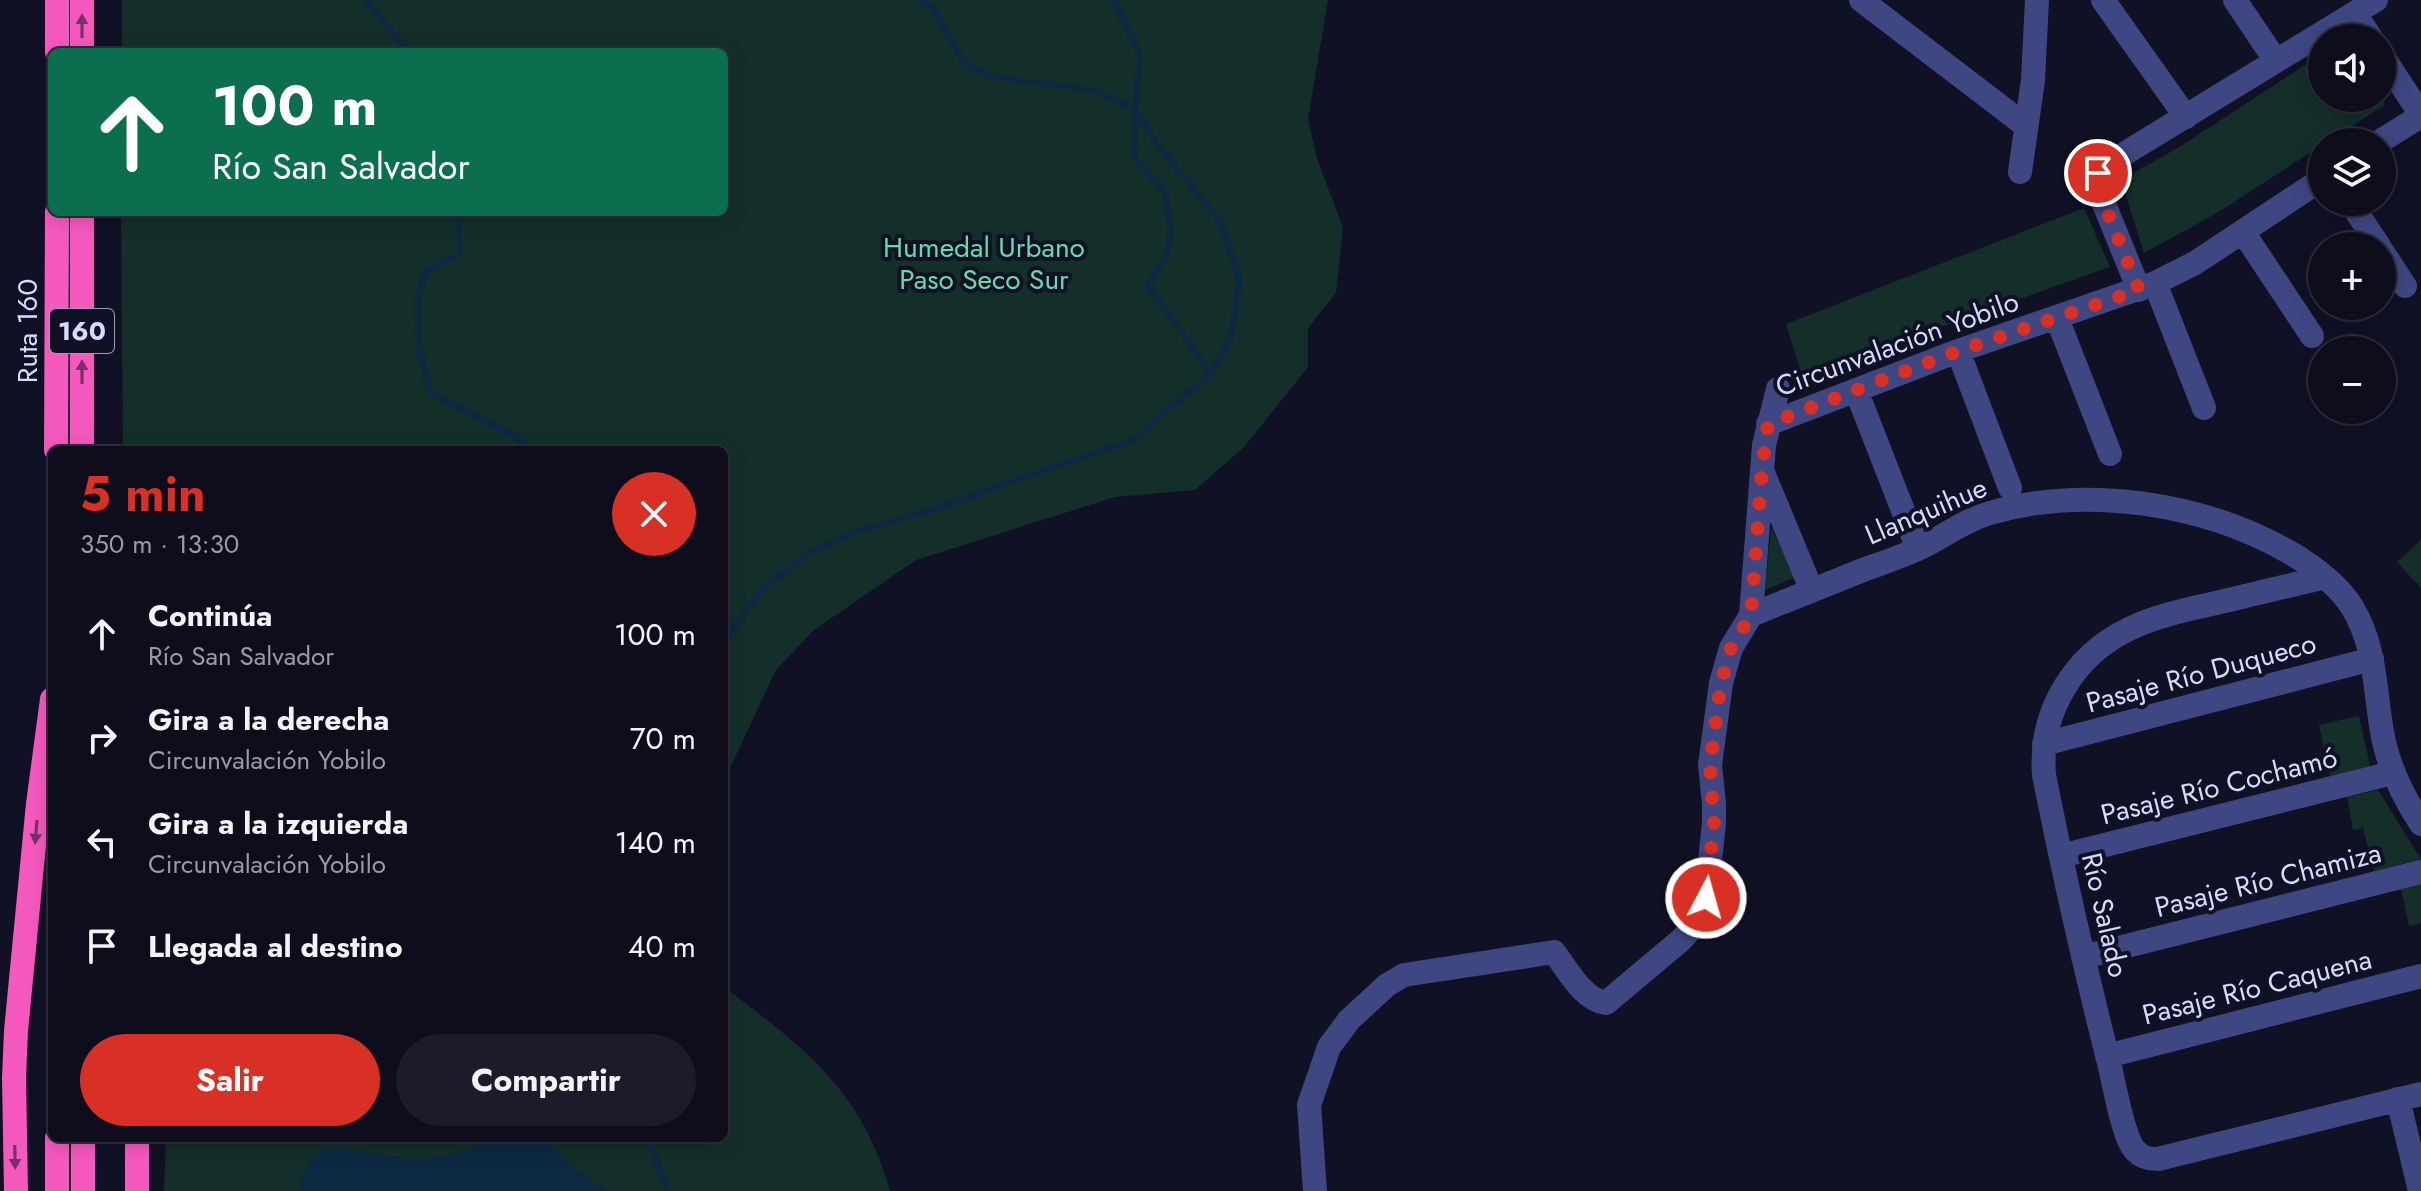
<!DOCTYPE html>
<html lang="es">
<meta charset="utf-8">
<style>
:root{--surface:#0d0d1c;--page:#1b1b29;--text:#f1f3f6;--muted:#9a9ca3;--line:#2d2d3b;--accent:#d93025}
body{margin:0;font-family:Jost,sans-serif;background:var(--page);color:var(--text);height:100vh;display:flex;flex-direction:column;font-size:30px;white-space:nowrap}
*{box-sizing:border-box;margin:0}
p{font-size:26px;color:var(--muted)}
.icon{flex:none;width:44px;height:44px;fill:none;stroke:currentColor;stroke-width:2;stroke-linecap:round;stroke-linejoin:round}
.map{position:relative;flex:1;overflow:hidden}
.drawer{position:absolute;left:48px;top:446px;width:680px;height:696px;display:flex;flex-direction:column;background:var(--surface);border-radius:12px;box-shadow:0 4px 20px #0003,0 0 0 2px var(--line)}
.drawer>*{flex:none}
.banner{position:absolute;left:48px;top:48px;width:680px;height:168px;border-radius:12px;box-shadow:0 4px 20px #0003,0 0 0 2px var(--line);background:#0b6e4f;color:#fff;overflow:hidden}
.tools{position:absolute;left:2308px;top:24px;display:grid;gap:16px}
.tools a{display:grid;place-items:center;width:88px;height:88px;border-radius:50%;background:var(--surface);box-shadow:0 4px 20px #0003,0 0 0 2px var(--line);font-size:40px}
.pin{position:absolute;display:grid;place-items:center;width:68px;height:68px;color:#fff;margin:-34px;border:4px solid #fff;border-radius:50%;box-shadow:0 2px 8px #0007}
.me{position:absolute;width:88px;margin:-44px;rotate:6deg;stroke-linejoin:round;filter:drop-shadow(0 0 6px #0008)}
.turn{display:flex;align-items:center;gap:28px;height:168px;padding:0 32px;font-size:36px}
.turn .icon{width:104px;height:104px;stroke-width:2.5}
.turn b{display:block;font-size:56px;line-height:68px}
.round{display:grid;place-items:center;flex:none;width:84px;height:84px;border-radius:42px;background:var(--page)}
.headline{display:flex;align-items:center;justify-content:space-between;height:136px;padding:0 32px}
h1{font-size:48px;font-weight:700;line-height:60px;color:var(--accent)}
.cta{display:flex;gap:16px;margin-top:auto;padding:16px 32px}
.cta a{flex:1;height:92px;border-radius:48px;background:var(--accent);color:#fff;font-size:32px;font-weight:700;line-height:92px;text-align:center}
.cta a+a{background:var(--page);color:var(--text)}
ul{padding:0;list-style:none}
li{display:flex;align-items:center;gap:24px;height:104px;padding:0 32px}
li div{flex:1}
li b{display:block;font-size:30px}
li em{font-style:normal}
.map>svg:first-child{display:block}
.green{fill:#142f2a}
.water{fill:#0d2942}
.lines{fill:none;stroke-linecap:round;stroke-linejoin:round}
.stream{stroke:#0d2942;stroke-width:6}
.minor{stroke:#3e4782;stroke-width:24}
.highway{stroke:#f659be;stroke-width:24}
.oneway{fill:#78316a}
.route{stroke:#d93025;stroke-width:14;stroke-dasharray:0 25.2}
.labels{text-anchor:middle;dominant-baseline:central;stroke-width:8;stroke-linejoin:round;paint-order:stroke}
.shield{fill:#111126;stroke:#9c9dbc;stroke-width:2}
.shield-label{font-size:26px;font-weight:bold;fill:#d7d9fd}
.park-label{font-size:28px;fill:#66daaa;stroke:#111126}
.street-label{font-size:28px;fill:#d7d9fd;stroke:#111126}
</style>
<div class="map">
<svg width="2421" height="1191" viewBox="0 0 2421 1191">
<rect width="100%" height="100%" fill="#111126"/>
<path class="green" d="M122 0H1328L1308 119 1317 159 1343 227 1336 293 1308 328V367L1244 447 1195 490 1115 497 916 560 814 630 776 670 730 768 724 788V450H123L121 212H724V52H122Z
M2322 54V98H2381L2385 105 2327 142H2322V145L2217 213 2144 253 2121 180 2181 146Z
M2084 208 2110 267 1802 376 1786 324Z
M1771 528 1796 577 1765 590Z
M2421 540V588L2397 562Z
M2359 716 2370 766 2330 777 2319 725Z
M2378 790 2421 859 2374 871 2363 828 2353 830 2347 797Z
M2421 884V923L2409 926 2401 889Z
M724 987C802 1046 863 1091 890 1191H164L166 1138H724Z"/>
<path class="water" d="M499 1138H529L550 1145 570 1165 607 1191H301L299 1182 313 1158 328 1147 409 1159 455 1155Z"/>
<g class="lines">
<path class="stream" d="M366 0 409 52
M1114 0 1140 56 1135 109 1134 158 1165 192 1171 232 1166 258 1147 285 1211 373
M453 212 459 226 460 253 425 272 418 299 419 348 430 392 520 439 529 450
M724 648 730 633 760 592 810 552 858 531 931 510 1132 440 1211 373 1231 337 1240 280 1220 221 1156 143 1135 109 1092 90 988 76 964 62 933 9 920 0
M647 1138 668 1191"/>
<path class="minor" d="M1861 0 2026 126
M2103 0 2186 117
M2235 0 2276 61
M2355 14 2371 38
M2382 55 2421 115
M2379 142 2421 116
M2020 172 2033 80 2037 0
M2350 202 2379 246
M2243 232 2312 336
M2382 251 2405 286
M2155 283 2204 408
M2139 290 2098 189 2097 178 2101 168 2376 0
M2057 318 2110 454
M1958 351 2010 488
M1856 390 1918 549
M1768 424 1958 351 2155 283 2195 263 2322 179
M1764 475 1812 591
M2325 577C2293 585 2261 592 2229 600 2195 608 2160 614 2129 629 2073 656 2039 713 2044 775 2063 871 2085 968 2109 1063 2114 1083 2122 1130 2132 1146 2138 1156 2146 1159 2158 1159L2421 1094
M1751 615C1788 600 1826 585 1863 570 1882 563 1901 557 1920 548 1943 537 1965 520 1990 513 2086 485 2203 503 2289 552 2313 566 2337 583 2352 607 2378 649 2374 696 2384 742 2391 772 2404 798 2421 824
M1751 615 1764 445 1778 389
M2044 744 2372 659
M2061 856 2392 773
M2083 957 2421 872
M2107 1056 2421 976
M2398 1099 2420 1191
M1315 1191 1309 1105 1329 1047 1349 1020 1387 985 1404 975 1554 952C1568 970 1582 999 1606 1003L1681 940 1690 930 1703 909 1706 898 1714 823V804L1710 765 1721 683 1731 648 1751 615"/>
<path class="highway" d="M82 0V52
M57 52V0
M82 212V450
M56 450 57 212
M57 1138V1191
M83 1138V1191
M16 1191 14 1078 16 1031 38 804 52 699
M137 1191V1138"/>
</g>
<defs><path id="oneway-solid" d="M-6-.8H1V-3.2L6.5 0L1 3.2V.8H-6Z" transform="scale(2)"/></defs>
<g class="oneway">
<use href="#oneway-solid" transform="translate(82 26) rotate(-90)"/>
<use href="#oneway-solid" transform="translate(82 372) rotate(-90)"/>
<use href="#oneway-solid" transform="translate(36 832) rotate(95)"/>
<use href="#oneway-solid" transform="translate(15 1157) rotate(89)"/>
</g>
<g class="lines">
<path class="route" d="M1706 898 1714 823 1710 765 1721 683 1731 648 1751 615 1762 468 1768 424 1958 351 2139 290 2098 189V173"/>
</g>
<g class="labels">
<rect class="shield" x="50" y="309" width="64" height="44" rx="6"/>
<g class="shield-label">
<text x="82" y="331">160</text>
</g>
<g class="park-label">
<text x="984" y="247">Humedal Urbano<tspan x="984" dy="32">Paso Seco Sur</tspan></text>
</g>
<g class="street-label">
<text transform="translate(27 331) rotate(-90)">Ruta 160</text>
<text transform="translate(1897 344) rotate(-20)">Circunvalación Yobilo</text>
<text transform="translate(1926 511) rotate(-23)">Llanquihue</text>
<text transform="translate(2201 673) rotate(-15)">Pasaje Río Duqueco</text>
<text transform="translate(2219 786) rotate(-14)">Pasaje Río Cochamó</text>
<text transform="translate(2268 880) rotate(-14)">Pasaje Río Chamiza</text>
<text transform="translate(2105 915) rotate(77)">Río Salado</text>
<text transform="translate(2257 987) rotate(-14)">Pasaje Río Caquena</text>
</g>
</g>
</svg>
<div class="tools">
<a><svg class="icon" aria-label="sound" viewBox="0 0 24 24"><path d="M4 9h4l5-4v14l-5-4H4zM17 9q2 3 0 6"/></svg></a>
<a><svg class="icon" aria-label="layers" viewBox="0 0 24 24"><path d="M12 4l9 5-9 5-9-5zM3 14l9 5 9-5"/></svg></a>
<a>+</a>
<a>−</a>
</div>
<div class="pin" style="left:2098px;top:173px;background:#d93025"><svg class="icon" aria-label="arrive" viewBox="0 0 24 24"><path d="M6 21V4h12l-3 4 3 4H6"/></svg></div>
<svg class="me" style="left:1706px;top:898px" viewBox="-20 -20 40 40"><circle r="17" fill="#d93025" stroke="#fff" stroke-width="3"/><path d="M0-11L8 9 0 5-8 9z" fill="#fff"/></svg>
<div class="banner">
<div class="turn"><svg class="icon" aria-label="ahead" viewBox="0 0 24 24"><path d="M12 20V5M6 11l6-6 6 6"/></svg><div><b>100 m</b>Río San Salvador</div></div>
</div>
<section class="drawer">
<div class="headline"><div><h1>5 min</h1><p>350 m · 13:30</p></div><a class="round" style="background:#d93025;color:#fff"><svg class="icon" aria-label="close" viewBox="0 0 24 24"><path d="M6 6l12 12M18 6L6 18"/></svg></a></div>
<ul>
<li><svg class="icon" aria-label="ahead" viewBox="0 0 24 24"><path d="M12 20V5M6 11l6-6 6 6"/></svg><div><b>Continúa</b><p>Río San Salvador</p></div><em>100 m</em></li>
<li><svg class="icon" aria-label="right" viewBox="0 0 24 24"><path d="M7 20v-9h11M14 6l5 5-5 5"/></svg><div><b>Gira a la derecha</b><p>Circunvalación Yobilo</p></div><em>70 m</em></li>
<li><svg class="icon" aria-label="left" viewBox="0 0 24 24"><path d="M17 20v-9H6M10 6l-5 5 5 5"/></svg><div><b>Gira a la izquierda</b><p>Circunvalación Yobilo</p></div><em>140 m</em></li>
<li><svg class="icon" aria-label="arrive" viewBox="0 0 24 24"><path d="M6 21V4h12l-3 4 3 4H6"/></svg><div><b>Llegada al destino</b></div><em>40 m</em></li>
</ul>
<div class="cta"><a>Salir</a><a>Compartir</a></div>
</section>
</div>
